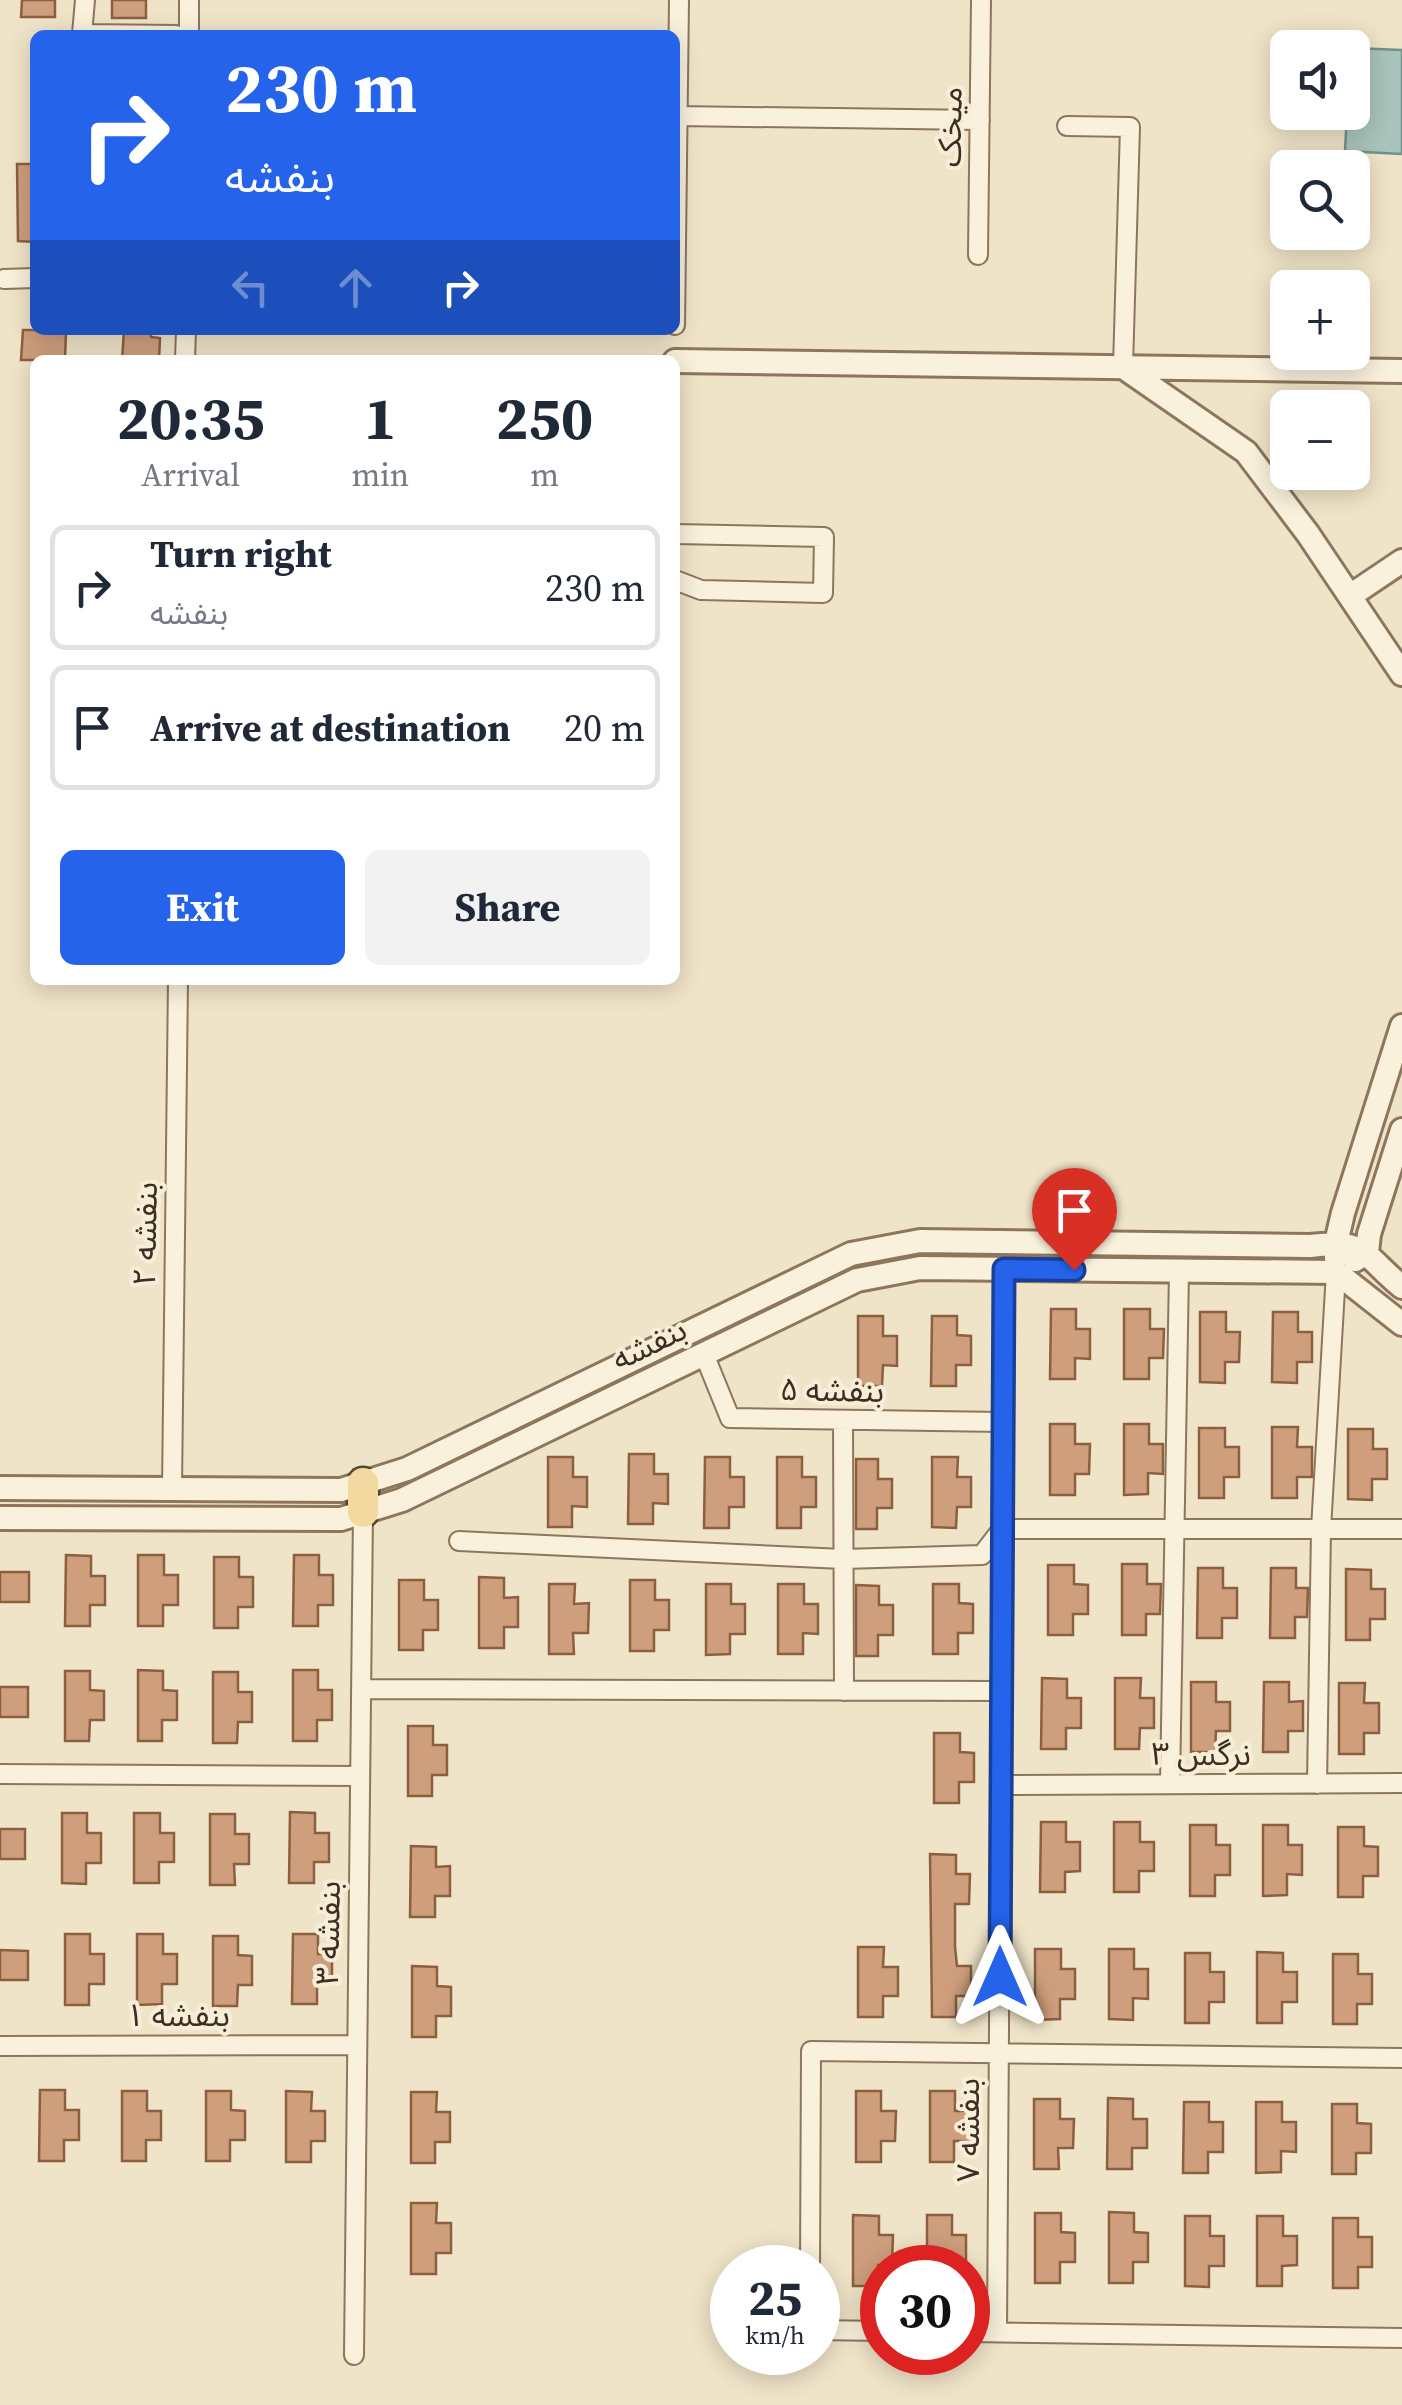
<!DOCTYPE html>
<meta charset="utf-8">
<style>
:root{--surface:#fff;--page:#f2f2f3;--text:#1f2937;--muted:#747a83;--line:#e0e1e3;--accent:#2563eb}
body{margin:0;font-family:"Source Serif 4","Noto Sans Arabic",serif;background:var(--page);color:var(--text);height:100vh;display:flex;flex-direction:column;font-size:38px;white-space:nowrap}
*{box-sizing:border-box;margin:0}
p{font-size:32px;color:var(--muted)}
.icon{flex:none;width:55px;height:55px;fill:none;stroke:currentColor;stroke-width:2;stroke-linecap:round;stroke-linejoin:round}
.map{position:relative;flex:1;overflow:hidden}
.side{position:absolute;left:30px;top:355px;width:650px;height:630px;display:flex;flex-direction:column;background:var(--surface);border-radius:15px;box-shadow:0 5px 25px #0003}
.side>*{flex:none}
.banner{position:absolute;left:30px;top:30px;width:650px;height:305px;border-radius:15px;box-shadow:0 5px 25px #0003;background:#2563eb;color:#fff;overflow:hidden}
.buttons{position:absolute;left:1270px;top:30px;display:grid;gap:20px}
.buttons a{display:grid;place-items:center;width:100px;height:100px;border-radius:15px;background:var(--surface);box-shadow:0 5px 25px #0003;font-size:50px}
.speed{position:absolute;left:710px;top:2245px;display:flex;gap:20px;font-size:50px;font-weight:700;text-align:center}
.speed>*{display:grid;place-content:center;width:130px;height:130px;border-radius:50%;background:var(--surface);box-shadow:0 5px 25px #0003;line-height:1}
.speed small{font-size:25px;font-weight:400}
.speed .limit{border:15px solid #d22;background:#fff;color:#111}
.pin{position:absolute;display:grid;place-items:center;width:85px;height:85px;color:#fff;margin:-102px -42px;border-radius:50% 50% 50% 0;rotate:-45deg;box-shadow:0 0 10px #0007}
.pin .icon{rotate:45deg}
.me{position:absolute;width:110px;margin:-55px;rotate:0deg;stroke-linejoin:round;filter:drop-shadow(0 0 8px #0008)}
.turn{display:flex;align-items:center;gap:35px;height:210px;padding:0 30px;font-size:45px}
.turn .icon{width:130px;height:130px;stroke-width:2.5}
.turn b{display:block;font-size:70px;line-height:85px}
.lanes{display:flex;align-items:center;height:95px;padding:0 30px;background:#0003;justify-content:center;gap:50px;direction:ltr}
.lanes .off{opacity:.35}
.eta{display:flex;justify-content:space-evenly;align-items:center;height:170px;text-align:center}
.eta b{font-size:60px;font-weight:700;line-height:70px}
.primary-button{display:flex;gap:20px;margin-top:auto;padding:20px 30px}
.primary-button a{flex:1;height:115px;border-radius:15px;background:var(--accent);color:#fff;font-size:40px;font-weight:700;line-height:115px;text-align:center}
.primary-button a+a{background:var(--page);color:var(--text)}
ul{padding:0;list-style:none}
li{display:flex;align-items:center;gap:30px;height:125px;margin:0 20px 15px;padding:0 10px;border:5px solid var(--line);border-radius:15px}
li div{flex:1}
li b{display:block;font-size:38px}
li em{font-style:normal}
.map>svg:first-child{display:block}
.water{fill:#a9c4bc;stroke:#6f938a;stroke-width:2.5}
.building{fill:#cf9f7d;stroke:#8d5f41;stroke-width:2.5}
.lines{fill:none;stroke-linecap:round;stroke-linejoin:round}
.minor-casing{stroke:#8d765c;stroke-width:22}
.tertiary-casing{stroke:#8d765c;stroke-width:28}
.primary-casing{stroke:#5b4430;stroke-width:35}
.minor{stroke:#faf1dc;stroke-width:18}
.tertiary{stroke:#faf1dc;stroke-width:22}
.primary{stroke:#f3d9a0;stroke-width:30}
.route-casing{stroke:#184099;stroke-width:25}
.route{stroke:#2563eb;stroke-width:18}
.labels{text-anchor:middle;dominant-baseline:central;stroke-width:8;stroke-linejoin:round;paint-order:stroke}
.street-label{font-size:32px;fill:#3d2e20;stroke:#f7eed8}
</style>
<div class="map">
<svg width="1402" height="2405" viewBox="0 0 1402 2405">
<rect width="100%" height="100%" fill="#f0e4c8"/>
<path class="water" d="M1353 48 1402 50V154L1345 151 1347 113 1352 112Z"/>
<path class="building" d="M22 0H55V17H21Z
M112 0H146V18H112Z
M17 164H35V242L18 241Z
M23 330H66L65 360H21Z
M124 330H151V337L160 338 159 360H122Z
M1051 1309H1076V1329H1090V1359L1075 1358V1379H1050Z
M1124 1309H1150V1329H1164L1163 1358H1149V1379H1124Z
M1200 1312H1226V1332H1240L1239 1362H1225V1383L1200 1382Z
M1273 1312H1298V1332H1312V1362H1297V1383L1272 1382Z
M858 1316H883V1336H897V1366L883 1365 882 1386H858Z
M932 1316H957V1335L971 1336V1365H956V1386H931Z
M1050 1424H1075V1444H1090L1089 1474H1075V1495H1050Z
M1124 1424H1149V1444H1163V1474L1148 1473V1494L1124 1495Z
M1272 1427H1298L1297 1447H1312V1477H1297V1498H1272Z
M1199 1428H1225V1447H1239V1477H1224V1498H1199Z
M1348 1429H1373V1449H1387V1479H1372V1500L1348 1499Z
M629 1454H654V1474H668V1504L653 1503V1524H628Z
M548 1457H573V1477H587V1507L572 1506V1527H548Z
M705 1457H730V1477H744V1507H729V1528H704Z
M777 1457H802V1477H816V1507H801V1528H777Z
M932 1457H958L957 1477H971V1507H957L956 1528 932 1527Z
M856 1459H878V1479H892V1508H877V1529H856Z
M66 1555 91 1556V1576H105V1605H90V1626H65Z
M138 1555H164V1575H178V1605H163V1626H138Z
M294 1555H319V1575H333V1605H318V1626H293Z
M214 1557H239V1577H253V1607H238V1628H214Z
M1122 1564H1147V1584H1161L1160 1614H1146V1635H1122Z
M1048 1565H1074V1584L1088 1585V1614H1073V1635H1048Z
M1198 1568H1223V1588H1237V1618H1222V1638H1197Z
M1271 1568H1296V1588H1308L1307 1617H1295V1638H1270Z
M1346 1569 1371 1570V1589H1385V1619H1370V1640H1346Z
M0 1572H29V1602H0Z
M479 1577 504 1578V1598L518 1597V1627H504V1648H479Z
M399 1580H424V1600H438V1630H423V1650H399Z
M630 1580H655V1600H669V1630H654V1651H630Z
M549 1584H575L574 1604 589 1603 588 1633H573L574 1654H549Z
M706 1584H731V1604H745V1634H730V1654L706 1655Z
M778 1584H804V1604H818V1634L803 1633V1654H778Z
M933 1584H959V1603L973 1604V1633H958V1654H933Z
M856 1585 879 1586V1605H893V1635H878V1656H856Z
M138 1670 163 1671V1690L177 1691V1720H162V1741H138Z
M293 1670H318V1690H332V1720H317V1741H293Z
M65 1671H90V1690L104 1691V1720H90L89 1741H65Z
M213 1672H238V1692H252V1722H238L237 1743H213Z
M1042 1678 1067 1679V1698H1081V1728H1066V1749H1041Z
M1115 1678H1141L1140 1698H1154V1728H1140L1139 1749H1115Z
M1191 1682H1216V1702H1230V1731H1216L1215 1752H1191Z
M1264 1682H1289V1702L1303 1701V1731H1288V1752H1263Z
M1339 1683H1365L1364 1703H1379V1733H1364V1754H1339Z
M0 1687H28V1717H0Z
M408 1726H433V1745H447V1775H432V1796H408Z
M934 1733H960V1752L974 1753V1782H959V1803H934Z
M290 1812 315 1813V1833H329V1862H314V1883H289Z
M62 1813H87V1833H101V1863H86V1884L62 1883Z
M134 1813H160V1833H174V1862H159V1883H134Z
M210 1814H235V1834H249V1864H234L235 1885H210Z
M1041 1822H1066V1842H1080V1871L1065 1872V1892H1040Z
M1114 1822H1140V1842H1154V1871H1139V1892H1114Z
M1190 1825H1216V1845H1230V1875H1215V1896H1190Z
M1263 1825H1288V1845H1302V1875L1287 1874V1895L1263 1896Z
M1338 1827H1364V1846L1378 1847V1876H1363V1897H1338Z
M0 1829H25V1859H0Z
M411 1846 436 1847V1867L450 1866V1896H435V1917H410Z
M930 1854 956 1855V1874H970L969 1904H955V1947L957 1966H971V1996H956V2017H932Z
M65 1934H90V1954H104V1984H89V2005H65Z
M137 1934H163V1954H177V1984H162V2004L137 2005Z
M293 1934H318V1954H332V1984L317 1983V2004H292Z
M213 1936H238V1955L252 1956V1985H238L237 2006H213Z
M858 1947H884L883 1967H898V1996H883V2017H858Z
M1035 1949H1061V1969H1075V1999H1060V2019L1035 2020Z
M1109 1949H1134V1969H1148V1999L1133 1998V2020L1109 2019Z
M0 1950 28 1951V1980H0Z
M1257 1952 1283 1953V1972H1297V2002H1282V2023H1257Z
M1185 1953H1210V1972H1224V2002H1209V2023H1185Z
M1333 1954H1358V1974H1372V2004H1357V2024H1333Z
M412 1966 437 1967V1986L451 1987V2016H436V2037H412Z
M40 2090H65V2110H79V2140H64V2161H39Z
M122 2091H147V2111H161V2140H146V2161H122Z
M206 2091H231V2110L245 2111V2140H230V2161H206Z
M286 2091 312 2092 311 2111H325V2141H311V2162H286Z
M856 2091H881V2111H896L895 2141H881V2162H856Z
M930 2091H955V2111H969V2141H954V2162H930Z
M411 2092H437L436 2112H450V2142H435V2163H411Z
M1108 2098 1133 2099V2119H1147V2148H1132V2169H1107Z
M1034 2099H1060V2119H1074L1073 2148H1058L1059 2169H1034Z
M1184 2102H1209V2122H1223V2152H1208V2173H1183Z
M1256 2102H1282V2122H1296V2152L1281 2151V2172L1256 2173Z
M1332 2104H1357V2123L1371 2124V2153H1356V2174H1332Z
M411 2203H437L436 2223H451V2253H436V2274H411Z
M1109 2212 1134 2213V2232L1148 2233V2262H1133V2283H1109Z
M1035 2213H1061V2232L1075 2233V2262H1060V2283H1035Z
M853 2215 879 2216V2235H893L892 2265H878V2286H853Z
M927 2215H952V2235H966V2265L927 2268Z
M1185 2216H1210V2236H1224V2266H1209V2287L1185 2286Z
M1257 2216H1283V2236H1297V2265L1282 2266V2286H1257Z
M1333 2218H1358V2237H1372V2267H1358V2288H1333Z"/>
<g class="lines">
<g class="minor-casing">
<path id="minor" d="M85 0 82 34 176 35
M189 35V0
M677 116 980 120
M1067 126 1130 127 1123 367
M978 255 981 0
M4 279 35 278
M675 325 679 0
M185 360 186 330
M675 534 824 537 823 593 701 590 675 580
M704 1354 730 1418 1003 1422
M843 1420 844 1691
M172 1489 178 980
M459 1541 843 1559 982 1555 1002 1529H1402
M361 1689 1001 1691
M0 1774 360 1776
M1170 1784 1179 1271
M1317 1784 1321 1529 1336 1272
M1001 1785 1402 1783
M0 2046 357 2045
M810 2268 811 2051 1402 2058
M818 2330 882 2331
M968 2332 1402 2338
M997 2332 1004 1269
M354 2355 363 1512"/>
</g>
<g class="tertiary-casing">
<path id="tertiary" d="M675 361 1402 371
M1123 367 1246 452 1308 534 1402 674
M1350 596 1402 561
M1336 1258V1243L1343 1213 1402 1026
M1355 1260 1367 1252 1369 1234 1402 1130
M1336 1272 1402 1324
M0 1488 341 1490 407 1469 851 1254 920 1241 1310 1246C1367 1239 1363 1255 1402 1287
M0 1518 341 1519 402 1500 857 1280 920 1268 1336 1272"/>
</g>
<g class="primary-casing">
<path id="primary" d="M363 1512V1483"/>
</g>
<use href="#minor" class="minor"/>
<use href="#tertiary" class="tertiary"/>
<use href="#primary" class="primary"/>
</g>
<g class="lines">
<g class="route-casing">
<path id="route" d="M1000 1977 1004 1269 1074 1270"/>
</g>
<use href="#route" class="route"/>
</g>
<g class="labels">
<g class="street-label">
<text transform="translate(950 127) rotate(-89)">میخک</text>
<text transform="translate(145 1234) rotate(-89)">بنفشه ۲</text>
<text transform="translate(649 1344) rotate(-26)">بنفشه</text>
<text transform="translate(832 1390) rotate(1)">بنفشه ۵</text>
<text x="1201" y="1754">نرگس ۳</text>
<text transform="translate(328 1933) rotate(-89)">بنفشه ۳</text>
<text x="178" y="2015">بنفشه ۱</text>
<text transform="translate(968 2130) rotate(-90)">بنفشه ۷</text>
</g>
</g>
</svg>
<div class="buttons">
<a><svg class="icon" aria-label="sound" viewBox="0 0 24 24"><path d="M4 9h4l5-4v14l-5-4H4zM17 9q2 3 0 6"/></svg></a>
<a><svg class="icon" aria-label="search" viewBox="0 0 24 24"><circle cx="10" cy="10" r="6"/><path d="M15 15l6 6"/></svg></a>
<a>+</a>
<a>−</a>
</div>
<div class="speed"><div>25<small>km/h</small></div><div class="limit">30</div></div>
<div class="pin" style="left:1074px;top:1270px;background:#d93025"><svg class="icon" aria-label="arrive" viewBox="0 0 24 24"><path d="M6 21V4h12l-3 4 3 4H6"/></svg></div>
<svg class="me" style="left:1000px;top:1977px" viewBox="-20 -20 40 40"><path d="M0-17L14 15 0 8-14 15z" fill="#2563eb" stroke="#fff" stroke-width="4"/></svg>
<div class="banner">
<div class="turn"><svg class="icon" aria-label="right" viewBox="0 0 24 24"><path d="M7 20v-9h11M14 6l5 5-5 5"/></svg><div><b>230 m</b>بنفشه</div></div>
<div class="lanes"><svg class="icon off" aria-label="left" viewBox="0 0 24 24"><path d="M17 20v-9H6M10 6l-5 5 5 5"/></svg><svg class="icon off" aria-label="ahead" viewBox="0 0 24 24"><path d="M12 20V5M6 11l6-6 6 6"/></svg><svg class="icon" aria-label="right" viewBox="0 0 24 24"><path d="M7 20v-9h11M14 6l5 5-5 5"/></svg></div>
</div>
<section class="side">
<div class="eta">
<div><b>20:35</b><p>Arrival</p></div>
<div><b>1</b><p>min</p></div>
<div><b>250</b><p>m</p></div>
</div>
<ul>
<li><svg class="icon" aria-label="right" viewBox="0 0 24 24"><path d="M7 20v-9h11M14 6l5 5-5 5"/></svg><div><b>Turn right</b><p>بنفشه</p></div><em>230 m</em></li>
<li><svg class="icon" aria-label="arrive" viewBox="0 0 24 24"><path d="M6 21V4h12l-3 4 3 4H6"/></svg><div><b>Arrive at destination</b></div><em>20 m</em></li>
</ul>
<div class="primary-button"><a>Exit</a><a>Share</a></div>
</section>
</div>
